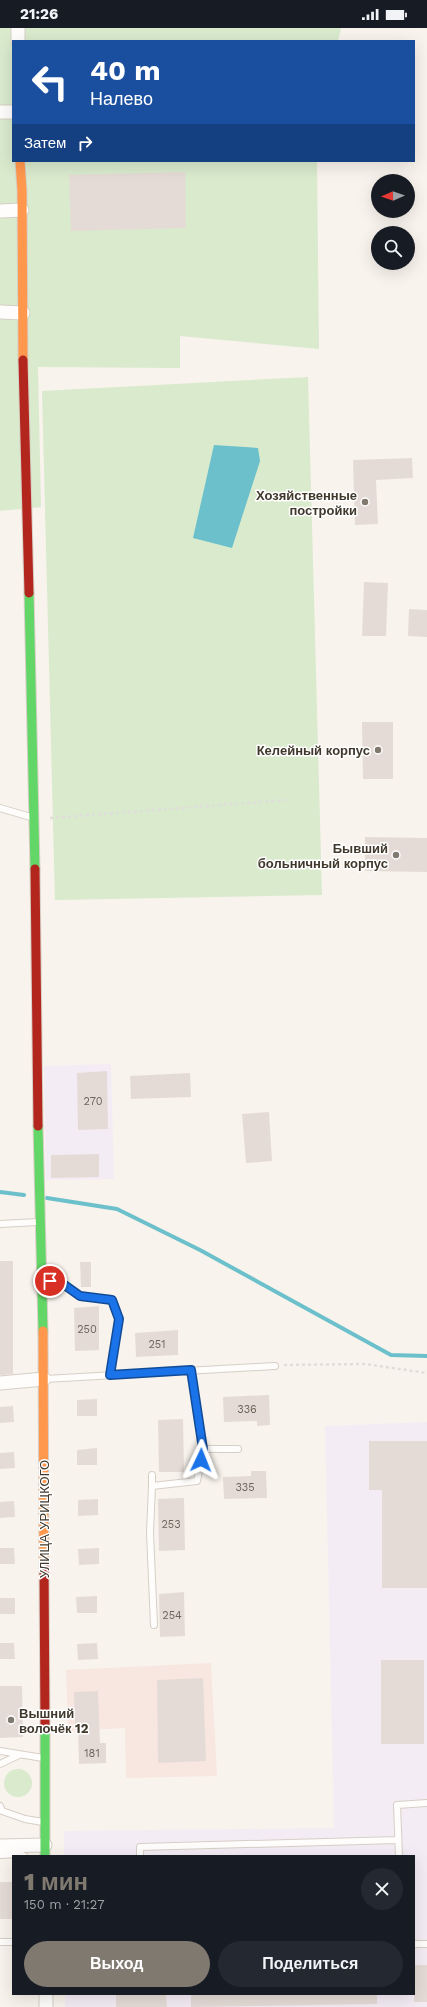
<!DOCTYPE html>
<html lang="ru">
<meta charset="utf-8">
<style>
:root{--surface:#171b24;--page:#242831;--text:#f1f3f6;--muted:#9ea1a6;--accent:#80796f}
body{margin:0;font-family:"Work Sans",sans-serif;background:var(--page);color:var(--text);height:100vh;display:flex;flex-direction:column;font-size:15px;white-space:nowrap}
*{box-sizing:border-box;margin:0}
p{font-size:13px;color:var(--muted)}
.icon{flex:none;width:22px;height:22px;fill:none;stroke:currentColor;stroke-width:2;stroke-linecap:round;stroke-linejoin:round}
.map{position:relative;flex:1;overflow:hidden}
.panel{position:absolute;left:12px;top:1827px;width:403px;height:140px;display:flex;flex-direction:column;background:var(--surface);border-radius:0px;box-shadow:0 4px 16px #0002}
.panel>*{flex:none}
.guide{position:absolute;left:12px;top:12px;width:403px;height:122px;border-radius:0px;box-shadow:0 4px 16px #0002;background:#1a4fa0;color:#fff;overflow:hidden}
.needle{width:26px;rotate:268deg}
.tools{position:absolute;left:371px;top:146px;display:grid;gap:8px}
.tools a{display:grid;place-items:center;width:44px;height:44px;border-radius:50%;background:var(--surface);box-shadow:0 4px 16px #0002;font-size:20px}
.pin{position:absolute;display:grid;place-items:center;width:34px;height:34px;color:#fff;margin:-17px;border:2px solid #fff;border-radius:50%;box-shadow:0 1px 4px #0007}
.me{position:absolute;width:44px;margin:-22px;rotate:2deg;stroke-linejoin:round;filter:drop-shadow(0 0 3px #0008)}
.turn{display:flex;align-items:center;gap:14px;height:84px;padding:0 12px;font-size:18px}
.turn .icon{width:52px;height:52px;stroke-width:2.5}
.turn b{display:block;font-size:28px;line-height:34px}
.then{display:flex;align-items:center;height:38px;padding:0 12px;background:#0003;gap:8px;font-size:15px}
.round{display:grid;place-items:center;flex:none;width:42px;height:42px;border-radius:21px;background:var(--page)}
.head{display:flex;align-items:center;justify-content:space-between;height:68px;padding:0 12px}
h1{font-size:24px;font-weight:800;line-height:30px;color:var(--accent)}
.primary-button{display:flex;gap:8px;margin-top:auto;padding:8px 12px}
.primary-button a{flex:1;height:46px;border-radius:24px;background:var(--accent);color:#fff;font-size:16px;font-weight:800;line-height:46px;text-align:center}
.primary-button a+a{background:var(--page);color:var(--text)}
.status{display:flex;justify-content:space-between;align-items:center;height:28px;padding:0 20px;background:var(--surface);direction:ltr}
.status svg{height:11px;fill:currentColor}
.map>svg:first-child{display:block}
.commercial{fill:#f8e7e1}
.industrial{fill:#f4ecf5}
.green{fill:#d9eacd}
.water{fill:#6bc0cc}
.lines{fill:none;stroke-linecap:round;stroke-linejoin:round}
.stream{stroke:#6bc0cc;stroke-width:4}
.building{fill:#e5dbd6}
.lane-casing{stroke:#d6cfc6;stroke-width:8}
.street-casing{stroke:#d6cfc6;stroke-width:15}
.fast-casing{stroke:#d6cfc6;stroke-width:11}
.slow-casing{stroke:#d6cfc6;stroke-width:11}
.jam-casing{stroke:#d6cfc6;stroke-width:11}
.path{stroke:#dfdedb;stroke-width:2.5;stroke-dasharray:3 3;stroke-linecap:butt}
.lane{stroke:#fefdfc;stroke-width:6}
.street{stroke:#fefdfc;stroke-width:13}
.fast{stroke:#63d668;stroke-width:9}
.slow{stroke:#ff974d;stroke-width:9}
.jam{stroke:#b3261e;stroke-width:9}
.route-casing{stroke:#114b97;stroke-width:10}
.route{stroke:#1a73e8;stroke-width:7}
.poi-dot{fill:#80796f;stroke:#fff;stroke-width:1.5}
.labels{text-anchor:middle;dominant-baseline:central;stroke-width:3;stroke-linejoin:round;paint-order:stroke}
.number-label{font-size:11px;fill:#6d645a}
.poi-label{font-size:13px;font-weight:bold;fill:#40382b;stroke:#fff;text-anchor:end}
.street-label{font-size:13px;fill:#40382b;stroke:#fff}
</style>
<div class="status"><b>21:26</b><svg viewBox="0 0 49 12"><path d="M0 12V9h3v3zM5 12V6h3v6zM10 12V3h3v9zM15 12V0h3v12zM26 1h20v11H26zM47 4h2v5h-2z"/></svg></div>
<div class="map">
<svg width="427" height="1979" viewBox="0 0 427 1979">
<rect width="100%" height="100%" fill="#f8f3ec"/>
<path class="commercial" d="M211 1635 217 1748 126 1750 125 1700 68 1703 66 1642Z"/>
<path class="industrial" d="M111 1036 114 1151 46 1152 44 1038Z
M427 1394V1979H65V1966H414V1828H64V1803L334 1800 325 1398Z"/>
<path class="green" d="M0 0H341L338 13H13V133H317L319 321 180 308V340L38 339 41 479 0 483Z
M308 349 322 867 55 872 42 363Z
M4 1755a14 14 0 1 1 28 0a14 14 0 1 1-28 0Z"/>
<path class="water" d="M214 417 258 420 260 433 232 520 193 510Z"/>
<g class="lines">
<path class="stream" d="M0 1164 24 1167
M47 1170 117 1181 200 1222 391 1327 427 1328"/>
</g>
<path class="building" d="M185 144 186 200 71 203 69 147Z
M412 430 413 450 376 452 378 496 355 497 353 432Z
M364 554 388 555 386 608H362Z
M409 581 427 582V609L408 608Z
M362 694H393V751H363Z
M365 809 427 810V844L365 843Z
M107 1043 108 1101 78 1102 77 1045Z
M190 1045 191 1069 131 1071 130 1048Z
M269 1084 272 1133 246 1135 242 1086Z
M99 1126V1149L51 1150V1127Z
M0 1233H13V1346L0 1347Z
M80 1234H91V1259H81Z
M99 1278V1322L75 1323 74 1280Z
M178 1302V1327L136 1329 135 1305Z
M269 1367 270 1397 257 1398V1393L224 1394 223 1369Z
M97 1371V1388H77V1372Z
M13 1378 14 1394 0 1395V1379Z
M183 1391 184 1444H159L158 1392Z
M369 1413H427V1560H382V1462H369Z
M97 1420V1437H77V1422Z
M14 1424 15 1440 0 1441V1425Z
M251 1443H266L267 1470 224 1471 223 1449 251 1448Z
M184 1470 185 1522 159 1523 158 1471Z
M98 1471V1487L78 1488V1472Z
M14 1473 15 1489 0 1490V1474Z
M0 1520H14L15 1536H0Z
M99 1520V1536L79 1537 78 1521Z
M184 1564 185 1608 160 1609 159 1566Z
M97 1568V1585H77L76 1569Z
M0 1570H15V1586H0Z
M0 1615H14L15 1631H0Z
M97 1615 98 1631 78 1632 77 1616Z
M381 1632H424V1716H381Z
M203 1650 206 1733 158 1735 157 1652Z
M0 1658H22L23 1709 0 1710Z
M98 1663 100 1715H106V1735L79 1736 78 1696H75L74 1664Z
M0 1854H13V1891H0Z
M414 1937H427V1974H414Z
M116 1966H166L167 1979H116Z
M191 1966H377V1976L191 1979Z"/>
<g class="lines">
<g class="lane-casing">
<path id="lane" d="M0 780 34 790
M0 1196 38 1194
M43 1253H59L80 1268 112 1272 119 1291 110 1347
M191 1342 203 1421H238
M45 1351 275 1338
M152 1447V1458L197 1453 203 1421
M152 1458 150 1505 154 1597
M0 1723 43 1730
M0 1736 19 1727
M0 1778 2 1783 25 1791 43 1794
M0 1827 20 1826 24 1828
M140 1828V1819L398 1812
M399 1828 397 1777 427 1775
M0 1914H13
M414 1916H427"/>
</g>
<g class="street-casing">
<path id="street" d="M18 13V0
M0 84H13
M0 183 22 182
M0 284 23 285
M0 1355 44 1351
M0 1818 45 1817
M46 1966V1979"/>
</g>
<g class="fast-casing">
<path id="fast" d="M29 565 35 841
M38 1098 43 1303
M45 1698V1828"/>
</g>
<g class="slow-casing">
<path id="slow" d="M20 133 22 163 23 332
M43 1303 44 1538"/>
</g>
<g class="jam-casing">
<path id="jam" d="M23 332 29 565
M35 841 38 1098
M44 1538 45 1698"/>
</g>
<path class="path" d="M50 790 286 772
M284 1337 365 1336 427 1345"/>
<use href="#lane" class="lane"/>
<use href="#street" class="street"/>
<use href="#fast" class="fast"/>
<use href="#slow" class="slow"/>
<use href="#jam" class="jam"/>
</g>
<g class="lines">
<g class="route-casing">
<path id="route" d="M50 1253H59L80 1268 112 1272 119 1291 110 1347 191 1342 203 1421 201 1432"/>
</g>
<use href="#route" class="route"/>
</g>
<g class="poi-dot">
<circle cx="365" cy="474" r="4"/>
<circle cx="378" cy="722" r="4"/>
<circle cx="396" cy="827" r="4"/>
<circle cx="11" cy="1692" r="4"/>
</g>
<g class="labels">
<g class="number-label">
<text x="93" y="1073">270</text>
<text x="87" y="1301">250</text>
<text x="157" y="1316">251</text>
<text x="247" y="1381">336</text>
<text x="245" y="1459">335</text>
<text x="171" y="1496">253</text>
<text x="172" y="1587">254</text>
<text x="92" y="1725">181</text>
</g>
<g class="poi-label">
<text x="357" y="467">Хозяйственные<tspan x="357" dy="15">постройки</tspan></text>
<text x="370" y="722">Келейный корпус</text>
<text x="388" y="820">Бывший<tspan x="388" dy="15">больничный корпус</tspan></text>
<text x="19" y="1685" text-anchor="start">Вышний<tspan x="19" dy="15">волочёк 12</tspan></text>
</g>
<g class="street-label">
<text transform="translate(44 1491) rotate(-90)">УЛИЦА УРИЦКОГО</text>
</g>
</g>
</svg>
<div class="tools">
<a><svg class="needle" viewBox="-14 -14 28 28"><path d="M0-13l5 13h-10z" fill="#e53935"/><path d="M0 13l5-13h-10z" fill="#9ea1a6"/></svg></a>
<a><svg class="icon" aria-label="search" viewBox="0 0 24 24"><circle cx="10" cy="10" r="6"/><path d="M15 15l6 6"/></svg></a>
</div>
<div class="pin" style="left:50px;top:1253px;background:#d93025"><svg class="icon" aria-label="arrive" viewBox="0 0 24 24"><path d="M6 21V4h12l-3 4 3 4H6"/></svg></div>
<svg class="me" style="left:201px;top:1432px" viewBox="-20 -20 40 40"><path d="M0-17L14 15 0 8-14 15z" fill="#1a73e8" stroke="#fff" stroke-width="4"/></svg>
<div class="guide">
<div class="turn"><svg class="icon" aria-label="left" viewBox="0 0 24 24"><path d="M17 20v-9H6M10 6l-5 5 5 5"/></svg><div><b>40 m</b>Налево</div></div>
<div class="then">Затем<svg class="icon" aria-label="right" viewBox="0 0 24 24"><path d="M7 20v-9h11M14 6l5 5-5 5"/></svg></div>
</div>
<section class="panel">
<div class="head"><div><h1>1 мин</h1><p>150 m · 21:27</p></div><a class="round"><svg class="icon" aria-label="close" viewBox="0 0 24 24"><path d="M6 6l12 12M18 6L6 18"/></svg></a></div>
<div class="primary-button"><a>Выход</a><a>Поделиться</a></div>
</section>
</div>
